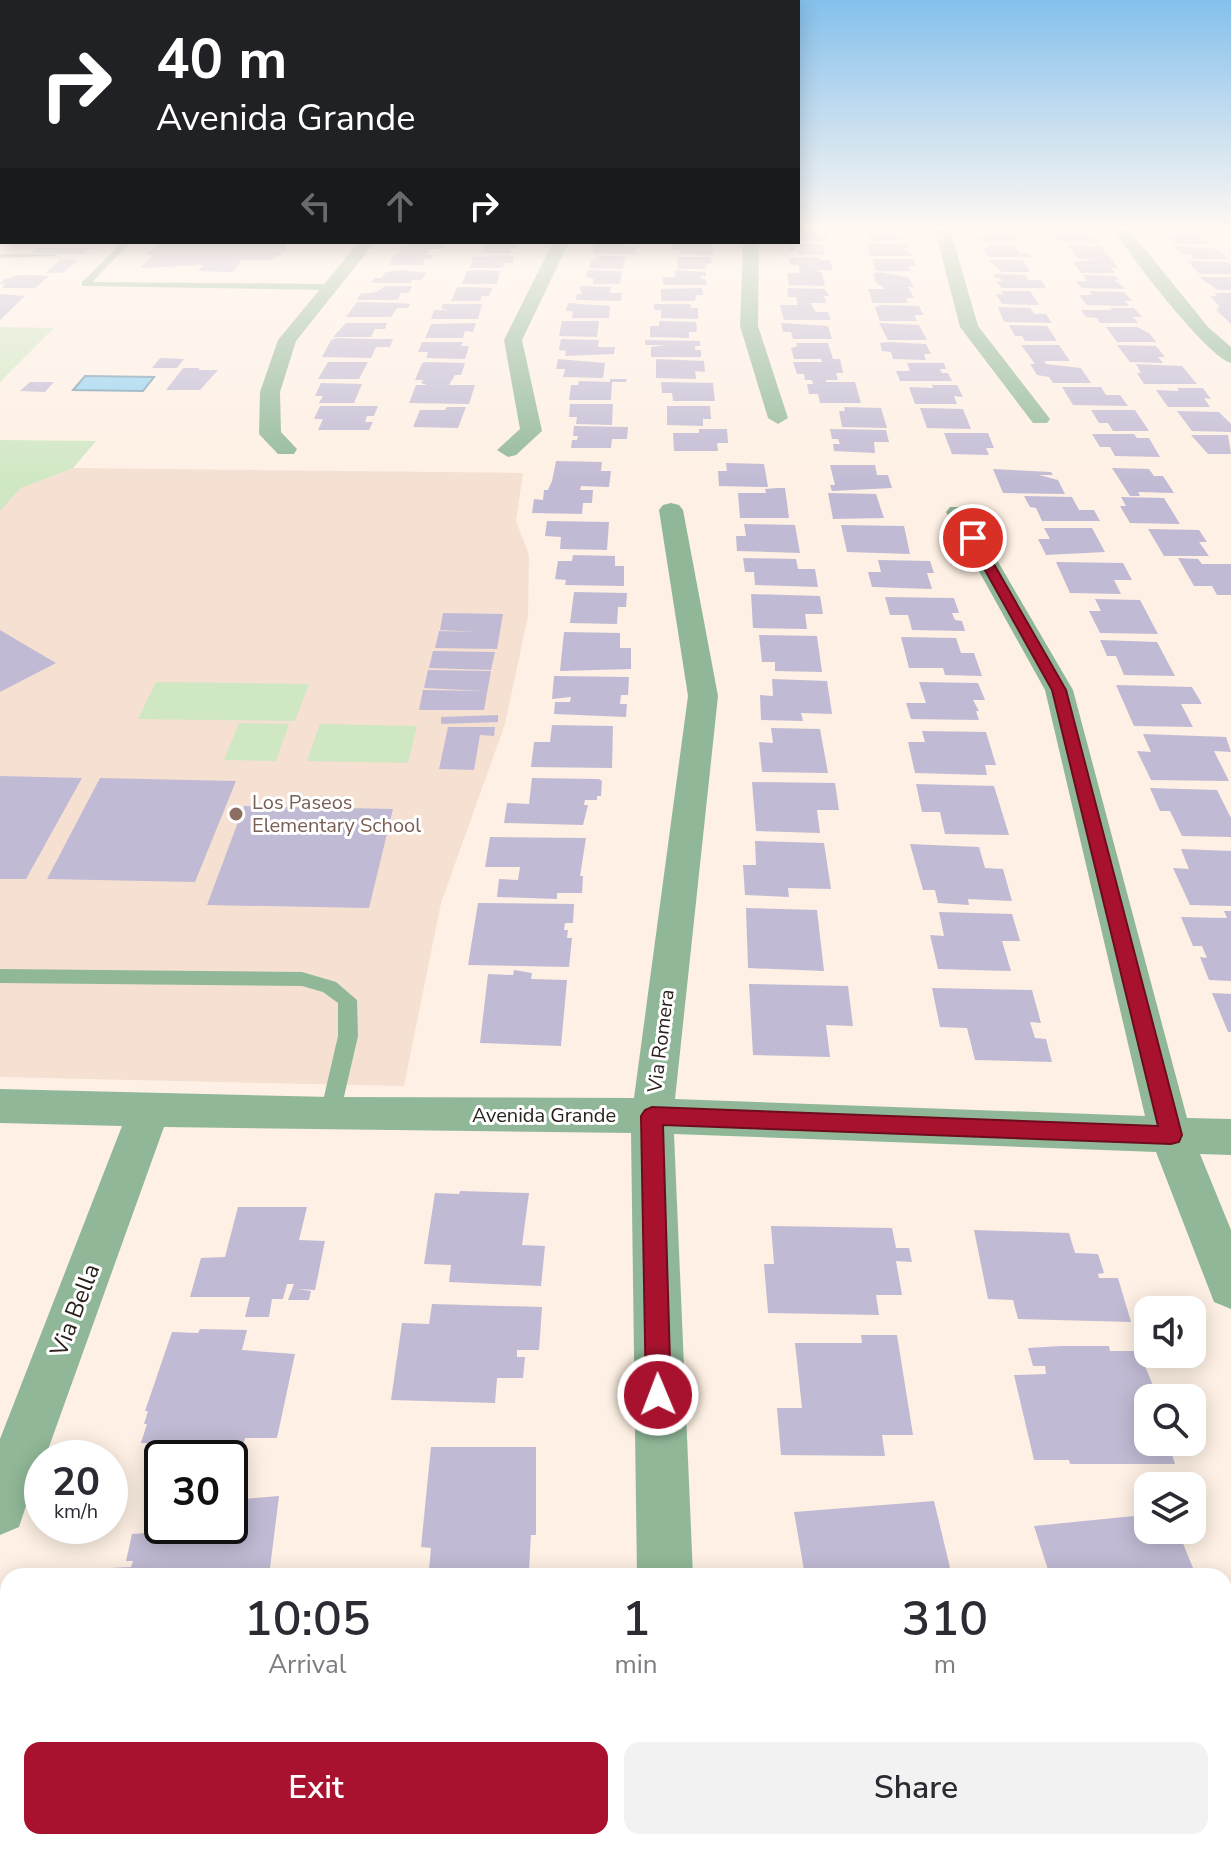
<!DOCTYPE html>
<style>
:root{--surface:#fff;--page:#f2f2f3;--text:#2b2b33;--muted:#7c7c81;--accent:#a9122e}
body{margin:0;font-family:"Nunito Sans",sans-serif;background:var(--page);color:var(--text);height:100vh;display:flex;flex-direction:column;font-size:30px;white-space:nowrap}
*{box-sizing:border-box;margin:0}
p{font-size:26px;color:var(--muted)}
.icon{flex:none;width:44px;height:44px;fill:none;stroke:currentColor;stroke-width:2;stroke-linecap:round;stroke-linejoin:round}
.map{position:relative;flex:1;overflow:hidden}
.drawer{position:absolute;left:0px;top:1568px;width:1232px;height:282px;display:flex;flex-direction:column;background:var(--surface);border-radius:24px 24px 0 0;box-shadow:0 4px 20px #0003}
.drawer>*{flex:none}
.banner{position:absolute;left:0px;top:0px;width:800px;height:244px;box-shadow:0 4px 20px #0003;background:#202124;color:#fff;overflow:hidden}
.tools{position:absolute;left:1134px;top:1296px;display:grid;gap:16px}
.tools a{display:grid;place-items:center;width:72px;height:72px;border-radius:16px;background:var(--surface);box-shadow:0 4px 20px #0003;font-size:40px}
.speed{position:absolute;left:24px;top:1440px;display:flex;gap:16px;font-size:40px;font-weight:700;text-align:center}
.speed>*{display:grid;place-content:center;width:104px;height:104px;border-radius:50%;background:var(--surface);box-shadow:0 4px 20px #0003;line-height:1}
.speed small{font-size:20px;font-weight:400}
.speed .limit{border:4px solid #111;border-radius:12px;background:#fff;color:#111}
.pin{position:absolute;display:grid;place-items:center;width:68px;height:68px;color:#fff;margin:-34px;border:4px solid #fff;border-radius:50%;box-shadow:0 2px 8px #0007}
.me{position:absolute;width:88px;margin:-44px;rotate:359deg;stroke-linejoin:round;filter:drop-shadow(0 0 6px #0008)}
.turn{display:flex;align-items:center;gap:28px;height:168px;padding:0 24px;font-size:36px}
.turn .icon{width:104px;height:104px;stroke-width:2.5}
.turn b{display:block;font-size:56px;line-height:68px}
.lanes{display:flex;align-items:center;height:76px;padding:0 24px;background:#0003;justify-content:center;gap:40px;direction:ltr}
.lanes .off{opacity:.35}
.eta{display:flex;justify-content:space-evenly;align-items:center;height:136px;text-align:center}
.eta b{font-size:48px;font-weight:600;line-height:56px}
.cta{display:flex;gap:16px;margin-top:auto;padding:16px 24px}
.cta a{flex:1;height:92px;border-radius:16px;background:var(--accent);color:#fff;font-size:32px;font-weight:600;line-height:92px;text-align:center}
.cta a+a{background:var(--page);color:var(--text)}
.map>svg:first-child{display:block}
.education{fill:#f5e0d2}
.green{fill:#cfe7c3}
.water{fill:#91d1f2;stroke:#729cb2;stroke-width:2}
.building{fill:#c1bad4}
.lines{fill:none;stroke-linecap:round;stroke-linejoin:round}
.service{fill:#90b898;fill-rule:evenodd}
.minor{fill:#90b898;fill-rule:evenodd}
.route{fill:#a9122e;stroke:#6e0c1e;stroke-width:2}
.education-dot{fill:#8d6e63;stroke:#fff;stroke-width:3}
.labels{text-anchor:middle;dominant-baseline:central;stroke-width:6;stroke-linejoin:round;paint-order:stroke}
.education-label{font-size:20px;fill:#785e54;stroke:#fff;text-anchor:start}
.street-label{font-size:20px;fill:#2a211b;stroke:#fff}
.near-street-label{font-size:24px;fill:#2a211b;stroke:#fff}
</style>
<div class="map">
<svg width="1231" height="1849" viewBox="0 0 1231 1849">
<rect width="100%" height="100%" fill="#fef0e4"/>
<path class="education" d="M73 468 523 473 516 521 529 555 528 616 505 724 441 903 404 1086 0 1077V511L21 488Z"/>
<path class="green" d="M0 327 54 328 0 382Z
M0 440 96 441 73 468 21 488 0 511Z
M156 682 309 684 295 721 138 719Z
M239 723 289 724 276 761 224 760Z
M320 724 417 726 408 763 307 761Z"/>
<path class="water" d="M85 376 154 377 143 391 73 390Z"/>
<path class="building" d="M867 229 893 230 905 240 872 241Z
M798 230H813L815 235 825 232 828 241H798Z
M983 231H1013L1020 241 982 242 978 236H986Z
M1050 231 1082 232 1098 243 1057 241Z
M1170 233H1196L1208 244H1175L1168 236H1174Z
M164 242H286V251L271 260H242L233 272 198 271 204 265 140 268 153 255H148L149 252Z
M411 242H435L443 244 441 249H431L427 255H433L431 259H425L423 265H390L393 256 400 253 401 246H409Z
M487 242H519L517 249H511L510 253H483Z
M594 242H625L624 247H636L635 254 593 253Z
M672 243H706L712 245 713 255 681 254V250H673Z
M789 243 822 244 825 255H798L797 251H790Z
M866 244H908L909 248H904L913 256H870Z
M988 245 1015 246 1019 253H1028L1032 257H989L983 248H990Z
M1068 246H1101L1118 268H1111L1115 273H1081L1073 262 1095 260 1077 258Z
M1175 246 1218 249 1228 259H1194L1190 254H1182Z
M38 248H90L84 254 32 253Z
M514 256 513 263H504L503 268H470L473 257Z
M597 256H625L623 269 589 268 591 259H597Z
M677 257H711L712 263 705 265 706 269H678Z
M820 257V260H829L833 270H815L822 273 825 286 789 285 787 273H800L798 265H790L789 258Z
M61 259 78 260 63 273H46Z
M872 259H913L916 266H908L911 271H876Z
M988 260H1022L1030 272H1002Z
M1187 261 1227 262 1231 265V274H1200Z
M404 270 426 273 422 280H412L411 283H372L374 278H381L386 272Z
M479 270 500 271 497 284H462L467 271Z
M588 270 622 271 620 284H593L594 279 586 277Z
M676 270 706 272V276H701V279H706L707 285H663V277H675Z
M877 272 908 277 914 287H908L914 298H906L908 303H873L868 289H886L876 283 873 274Z
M993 274 1025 275 1028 280H1041L1046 288H1001L997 281H1002L1000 278H995Z
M17 275H30L49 276 35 288H2L5 284H0L4 280Z
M1083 275 1115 276 1119 280H1114L1126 289 1081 288 1076 281H1087Z
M1199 277H1231V290H1218Z
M386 286H412L409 293H401L398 300H357L360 294 376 292Z
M579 286 611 287 610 293H622L621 301 576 300 577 294H582Z
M457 287H469L493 288 489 296H482L480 301H451Z
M702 288 703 295H696L695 301H661V289Z
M787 288 825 289 829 296H824L826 303H810L816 312H828L831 320H784L780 305H798L796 297H788Z
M1001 291H1030L1039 305 1002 304 996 294H1003Z
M1089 291 1124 292 1132 301H1125L1129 306 1087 305 1079 295H1092Z
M1214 293H1231V324L1215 309 1220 310 1217 307H1220L1210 296H1217Z
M0 294 25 296 0 320Z
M357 302 399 303 410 304 408 308H397L391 317H346Z
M568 303 610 306 609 318H572L573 311H566Z
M443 304H482L478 319H431L434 310H447L441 308Z
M654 304H690L691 308H698V319L661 318V310H654Z
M882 305 919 306 923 315H914L917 321H880L875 307Z
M998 307 1030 308 1034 314H1046L1052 323 1004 322Z
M1110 308H1134L1142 317H1133L1138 323H1100L1097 318 1086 317 1081 310H1112Z
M562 321H599L597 337 559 336Z
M659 321 696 322 697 329 696 332H689V338L650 337V326H659Z
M346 323H387L385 329H375L371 337H333Z
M476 323 473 332 465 331 463 338H425L431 324Z
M781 323 828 326 832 339H793L791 332H783Z
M879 323 919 325 927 340H888Z
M1009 325 1047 326 1057 341H1025L1022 336H1015Z
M1106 327H1137L1149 333 1156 342H1117Z
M336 338 371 339H393L390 347H376L371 358 322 357 331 340Z
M561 339 599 340 598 347H615L614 354 565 356 566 351 559 350Z
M645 340 700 341V346H695V350H701V357H651V347L665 345H645Z
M422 342H463L461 346H469L465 359 426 358 428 352H418Z
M888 342 926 344 931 354H924L926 360 893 359 891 352 882 351 880 343Z
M796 343H828L833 359H840L843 373H836L838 380H826V382H855L861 403H820L818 394H809L807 384H813L812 380H805L804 374H797L793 362H822L821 359H794L791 348 797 346Z
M1021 345H1059L1070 361H1044L1046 364 1081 368 1091 383H1053L1049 377 1037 375 1030 364H1035Z
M1117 345 1156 346 1165 357H1158L1163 363 1130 362Z
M160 358 184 359 177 368H152Z
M558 359 605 363 603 378 563 377 565 369H556Z
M656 359 704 361 705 372 695 371 696 379 656 378Z
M328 362H368L359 379H318Z
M426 362 465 363 461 375H455L449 385H475L469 404 409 403 416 385H427L421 383 423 380H415L422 363Z
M907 363H944L946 369H940L942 373H948L952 381H900L896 371H910Z
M1136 364 1182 366 1197 384H1144L1137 373H1141Z
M183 368H200L198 370H218L200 390H166Z
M610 379H627L626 382H612L611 400H569L571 385H578L579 381 610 382Z
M30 382H54L45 392 20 391Z
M661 382 713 383 715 401H673L672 393H662Z
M321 383 362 384 354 403H319L323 396H315Z
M932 385H957L963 397 954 396 957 404H915L909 387 933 388Z
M1062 387H1101L1106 395H1120L1128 406 1073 405Z
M1177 388H1203L1211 399 1204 398 1210 407H1168L1156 390 1179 391Z
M570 404H613L612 425 576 424 577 417H569Z
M320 406H378L374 416H367L365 422H373L369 430H318L323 419H314Z
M667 406H710L711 419H703V426L667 425Z
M447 407H466L458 428 413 427 420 410H445Z
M844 407 881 408 887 428 842 427 839 411H845Z
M920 408 963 409 971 429 927 428Z
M1091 410H1135L1149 431H1113L1108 423H1099Z
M1177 411 1219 412 1231 424V432L1192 431Z
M574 426 628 427 627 439H612L611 448H571L572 440H577L578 436H573Z
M699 429H727L728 443H717L718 451H674L673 433H699Z
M830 429 886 430 889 442H874L875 453 834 451 833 444H840L838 439H832Z
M944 433H988L994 448H986L989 455 952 454Z
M1092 434H1134L1137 438H1149L1160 457 1115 456 1110 447H1100Z
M1191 435H1228L1231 454H1208Z
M556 461 602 462 601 471H611L609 487 581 486 580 490H593L592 503H583L582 514 532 513 534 499 543 500 544 490H548L552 481Z
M726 463 764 464 768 487 719 486 718 471H727Z
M830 465H875L877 475H888L892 488 832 491 830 485H835Z
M1112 468 1149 469 1154 476H1163L1174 493 1138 492 1140 496H1130Z
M993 469 1051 472 1053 475H1039L1058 480 1065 494 1003 493Z
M778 488H785L789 518H740L738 493H766L765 489Z
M828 493 876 494 884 518 833 519Z
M1024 496 1072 497 1079 510H1094L1100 521H1042L1036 508 1030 507Z
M1121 497 1164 498 1180 524 1130 523 1120 506H1126Z
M547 521 609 522 607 550 560 549 561 537 545 536Z
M744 524 795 525 800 553 737 551 736 536H746Z
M841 525 904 526 910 554 847 552Z
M1044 528H1092L1105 552 1046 555 1038 539H1050Z
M1148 529 1199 530 1207 542H1199L1209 556H1164Z
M573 555 615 556V566H624V586L565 585 566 580 555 579 558 561H572Z
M743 558 796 559 798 569H815L818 587 755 585 754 572H745Z
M1178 558 1198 559 1202 564H1231V595H1217L1212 586H1194Z
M878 560 930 561 934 573H927L932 589 872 587 868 572H881Z
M1056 562 1123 563 1132 580H1114L1121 594 1070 593Z
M574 592 627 593 626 607H618L617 624 570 623Z
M751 594 820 596 823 614H805L807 629 753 628Z
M885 597 954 598 959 613H952L955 620 962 621 965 631 912 630 908 615H890Z
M1095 599 1140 600 1158 634 1100 633 1089 611H1101Z
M443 613 503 614 497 649 435 648 439 631 477 632 440 630Z
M0 630 27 646 56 663 0 692Z
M564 632 620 633V648H631V669L560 671Z
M759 635 817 636 822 672 775 671V662H762Z
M901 637 956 638 961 653H974L982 676 945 675 943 668H909Z
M1100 640 1157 642 1175 676 1124 675 1116 656H1107Z
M433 651 495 652 491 670 429 668Z
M428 670 491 671 484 710H419L423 690 484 691 424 688Z
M554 676 629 677 628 695H621L620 704H627L626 717 554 714 555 702H570L571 697 552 699Z
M772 679 827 681 832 714 801 713 803 721 761 720 760 695 773 696Z
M919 682 978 683 985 700H973L979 711H976L979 720 911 719 906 703H926Z
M1116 685 1192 687 1202 704H1181L1193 727 1134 726Z
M498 715V722L441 724V717Z
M552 725 613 726 612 768 531 767 534 742H550Z
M448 727H495L494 736 480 735 474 770 439 769Z
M771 728 820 729 828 773 762 772 759 742 773 743Z
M922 731 986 732 996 765H985L987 775 915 773 908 742H925Z
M1143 734 1226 737 1231 752 1214 751 1229 781 1151 780 1137 751 1151 752Z
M0 776 82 778 26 879H0Z
M100 778 236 781 195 882 47 879Z
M532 778 599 779 602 781 601 796H597V800H585L584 805H588L583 825 504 823 507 803 529 804Z
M752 782 835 783 839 810H817L820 833 756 831Z
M916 784 994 786 1009 835 945 834 940 812H922Z
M1150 788 1217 790 1231 818V837L1182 836 1170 811H1160Z
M244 806 393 809 369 908 207 905Z
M490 837 586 838 580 876H583L582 893H557V899L497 897 499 879 518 880 520 867H485Z
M755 841 824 843 831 889 788 888 789 897 745 895 743 865H756Z
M910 844 979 847 985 868 1003 869 1012 901 968 899 969 905 938 903 935 890H923Z
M1181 849 1231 851V906L1190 905 1173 868 1189 869Z
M478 903 574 904 573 923H565L564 930H568L567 938H572L569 967 468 965Z
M746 908 817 910 824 971 748 968Z
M1224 911H1231V981L1209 980 1200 957 1207 958 1202 946H1193L1181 917 1227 918Z
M939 912 1012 914 1020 941H1002L1011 971 938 969 930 935 944 936Z
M514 970 532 973 531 979 567 980 561 1046 480 1043 488 974 513 975Z
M749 984 848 986 853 1026 826 1025 830 1057 753 1055Z
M932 988 1032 990 1041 1023 1030 1022 1035 1038 1046 1039 1052 1062 975 1060 967 1028 940 1027Z
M1212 993 1231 994V1032H1228Z
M460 1191 529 1193 522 1245 545 1246 541 1286 449 1282 451 1265 424 1264 435 1193 459 1194Z
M238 1207H307L299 1240 325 1241 315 1290 296 1289 311 1291 309 1300H288L294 1284H287L283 1299H272L269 1317H245L250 1297H190L201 1258 225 1257Z
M771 1226 892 1228 896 1248H909L912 1262 896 1261 902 1295H876L879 1315 768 1313 764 1264H774Z
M974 1230 1069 1233 1075 1253 1098 1254 1104 1273 1098 1274 1099 1278H1118L1131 1322 1018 1319 1013 1300 988 1299Z
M432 1304 542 1307 539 1350H517V1357H525L523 1378H497L495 1403 391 1400 402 1323 429 1324Z
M200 1329 247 1330 242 1350 295 1354 277 1438H245L243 1447 141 1443 147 1424H144L148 1411H145L172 1332 198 1333Z
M861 1335H897L913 1435H882L885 1456 781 1455 777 1408H802L795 1343H862Z
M1061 1346H1109L1110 1351H1139L1158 1398H1148V1442H1168L1175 1464H1070L1069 1460H1034L1014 1375 1046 1374 1045 1366H1033L1028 1348Z
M431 1447H536V1535H531L529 1570H500V1576H441L442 1569 429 1570 431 1548 421 1547Z
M279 1496 269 1576H108L110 1568 131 1567 133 1561H126L132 1534 160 1532 162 1526H230V1500Z
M934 1501 952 1576H805L794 1512Z
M1144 1515 1155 1544 1182 1541 1193 1568 1185 1569 1188 1576H1050L1034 1526Z
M1224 1703 1231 1719V1849H1190L1187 1842H1224Z
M51 1842H187L186 1846 153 1849H49Z
M402 1842H536L537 1849H402Z
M843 1842H971L972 1846 954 1849H845Z"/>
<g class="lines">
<path class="service" d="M123 242H131L92 282 330 284 334 287 330 290 82 286V282Z
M0 254H53L57 256 0 258Z
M0 969 302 972 336 982 357 1000 358 1036 340 1114 337 1120 330 1123 323 1120 320 1114 338 1036V1003L323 992 302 986 0 983Z"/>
<path class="minor" d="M934 226H949L978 326 1047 415 1050 419 1047 423H1033L960 327Z
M1111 226H1126L1208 327 1231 347V363C1206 356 1126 251 1111 226Z
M359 242H375L296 341 280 392 281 432 297 449 294 454H278L259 434 260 392 278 340Z
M553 242H569L522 340 542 431 516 455 508 457 497 450 520 429 504 340Z
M743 242H759L758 326 788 418 778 424 768 418 740 326Z
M671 503 679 505 683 510 718 696 675 1099 1145 1116 1045 690 946 512 950 507H966L1073 690 1187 1118 1231 1119V1155L1200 1154 1231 1230V1309L1214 1302 1156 1152 674 1134 693 1576H637L631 1133 164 1127 45 1458H42L19 1527 0 1535V1439L122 1126 0 1123V1089L330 1097 634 1098 688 696 659 510 663 505Z
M668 1842H732L733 1849H669Z"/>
</g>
<linearGradient id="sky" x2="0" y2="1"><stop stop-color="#85c0ec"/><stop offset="0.47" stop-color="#fff8f3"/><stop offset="1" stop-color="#fff8f3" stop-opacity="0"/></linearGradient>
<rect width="1231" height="484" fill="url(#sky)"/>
<path class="route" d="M973 534 979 538 1066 690 1182 1135 1179 1142 1171 1144 663 1125 671 1395 667 1404 658 1408 649 1404 646 1395 641 1116 645 1110 652 1107 1158 1126 1052 690 967 538Z"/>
<circle class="education-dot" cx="236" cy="814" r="8"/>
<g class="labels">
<g class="education-label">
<text x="252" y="802">Los Paseos<tspan x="252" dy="23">Elementary School</tspan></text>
</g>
<g class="street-label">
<text transform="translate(661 1041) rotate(-83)">Via Romera</text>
<text x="544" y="1115">Avenida Grande</text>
</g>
<g class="near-street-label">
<text transform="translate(75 1310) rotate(-69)">Via Bella</text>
</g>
</g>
</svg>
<div class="tools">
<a><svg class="icon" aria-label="sound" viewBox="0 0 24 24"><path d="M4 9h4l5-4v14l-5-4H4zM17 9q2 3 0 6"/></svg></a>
<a><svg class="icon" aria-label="search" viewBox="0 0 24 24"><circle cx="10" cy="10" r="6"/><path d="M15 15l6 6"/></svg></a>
<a><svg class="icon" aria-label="layers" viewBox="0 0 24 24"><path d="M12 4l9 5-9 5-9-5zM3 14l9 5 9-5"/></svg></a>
</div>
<div class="speed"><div>20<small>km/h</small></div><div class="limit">30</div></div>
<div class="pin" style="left:973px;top:538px;background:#d93025"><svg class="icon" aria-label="arrive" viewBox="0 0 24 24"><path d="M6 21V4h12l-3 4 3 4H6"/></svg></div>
<svg class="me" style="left:658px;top:1395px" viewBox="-20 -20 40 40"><circle r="17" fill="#a9122e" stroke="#fff" stroke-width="3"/><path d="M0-11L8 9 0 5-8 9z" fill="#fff"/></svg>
<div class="banner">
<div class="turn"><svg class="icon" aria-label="right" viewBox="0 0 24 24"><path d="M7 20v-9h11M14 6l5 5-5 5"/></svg><div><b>40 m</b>Avenida Grande</div></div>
<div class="lanes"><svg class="icon off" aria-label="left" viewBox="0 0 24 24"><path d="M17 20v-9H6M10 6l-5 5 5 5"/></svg><svg class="icon off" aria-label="ahead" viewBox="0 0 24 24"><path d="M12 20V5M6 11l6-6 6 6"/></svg><svg class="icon" aria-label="right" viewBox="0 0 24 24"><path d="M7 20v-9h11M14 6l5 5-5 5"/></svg></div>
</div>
<section class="drawer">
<div class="eta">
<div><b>10:05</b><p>Arrival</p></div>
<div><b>1</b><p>min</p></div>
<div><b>310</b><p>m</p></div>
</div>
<div class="cta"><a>Exit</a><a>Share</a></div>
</section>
</div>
